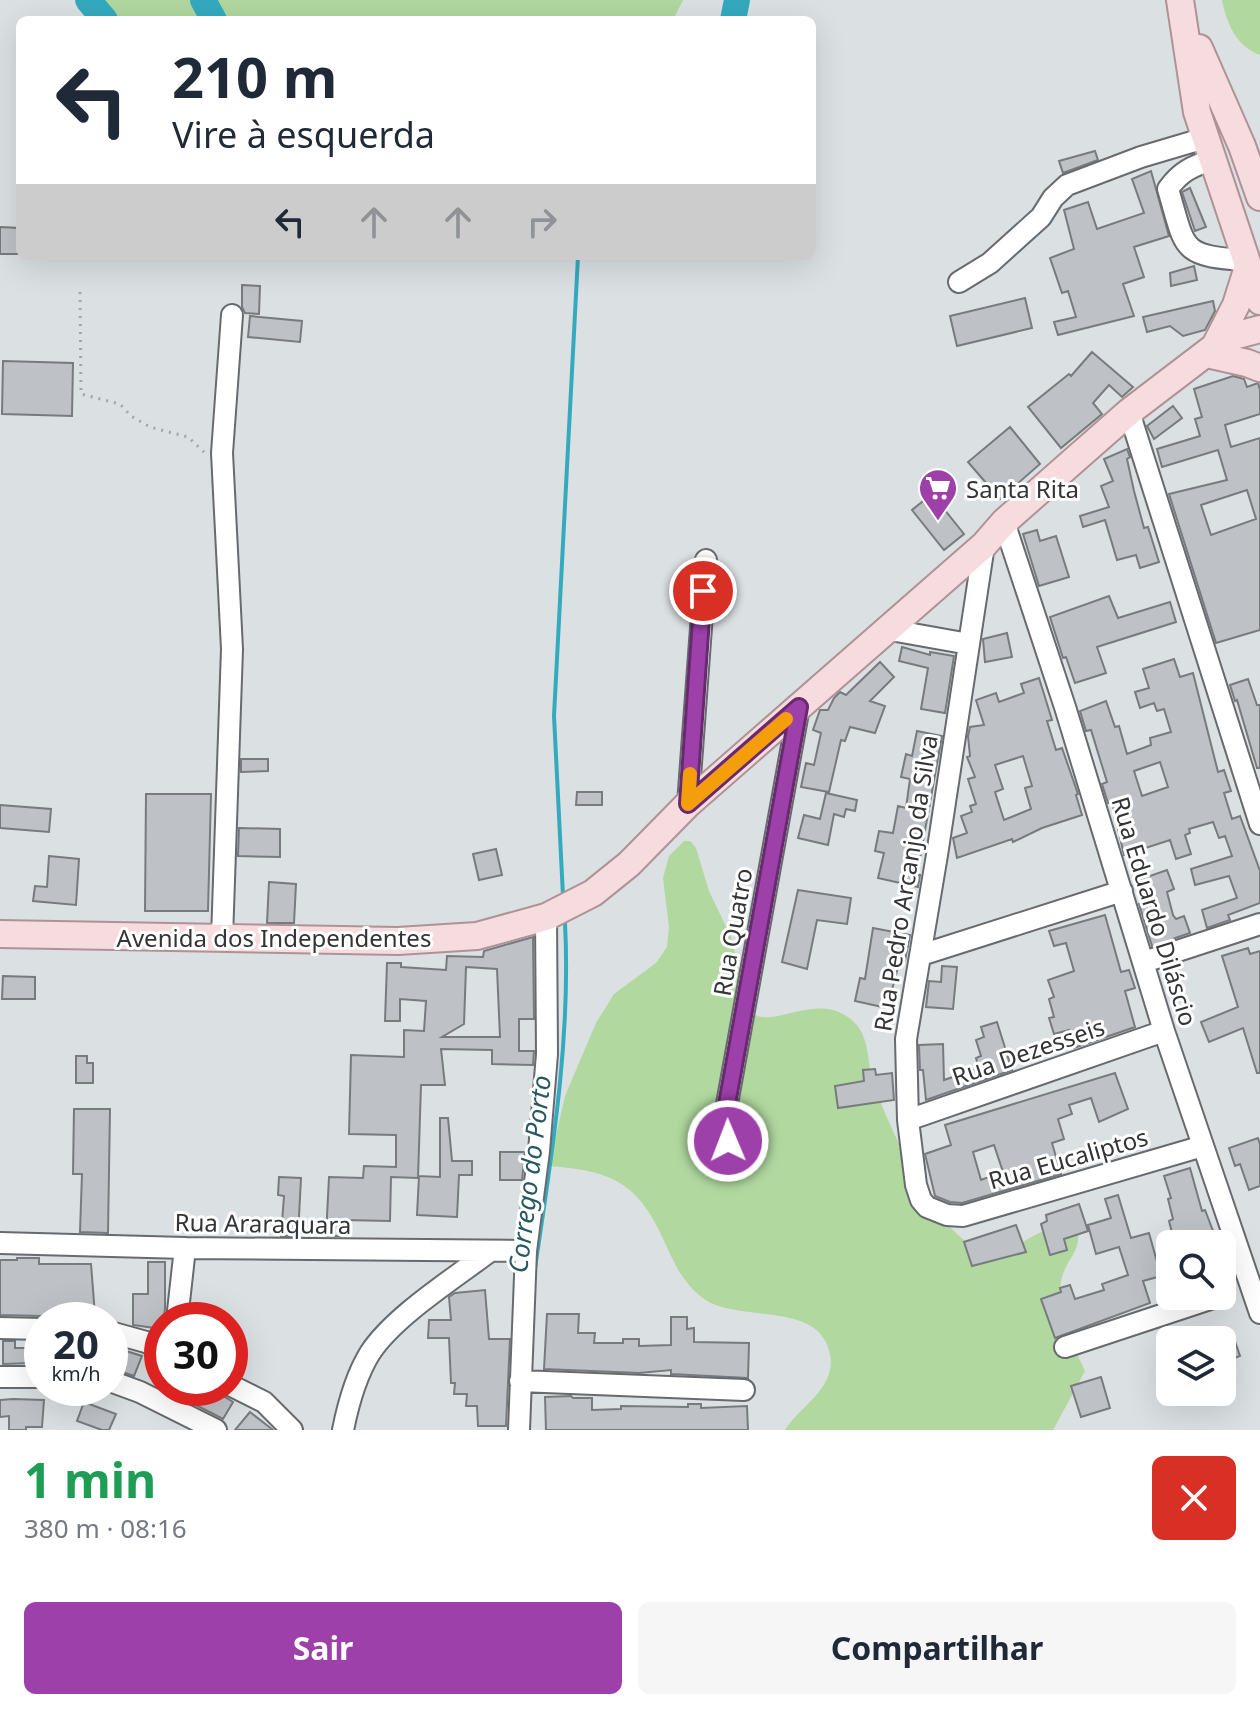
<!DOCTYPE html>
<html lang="pt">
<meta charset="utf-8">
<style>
:root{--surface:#fff;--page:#f6f6f7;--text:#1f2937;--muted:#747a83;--accent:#9e40aa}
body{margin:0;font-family:"Noto Sans",sans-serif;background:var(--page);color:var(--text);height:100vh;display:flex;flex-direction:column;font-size:30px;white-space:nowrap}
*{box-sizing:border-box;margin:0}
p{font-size:26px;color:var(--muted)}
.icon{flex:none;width:44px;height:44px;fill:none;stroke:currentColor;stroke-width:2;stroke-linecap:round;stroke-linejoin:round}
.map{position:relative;height:1430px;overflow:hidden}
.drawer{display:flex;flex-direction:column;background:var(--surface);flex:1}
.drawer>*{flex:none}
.banner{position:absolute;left:16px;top:16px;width:800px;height:244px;border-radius:12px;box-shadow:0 8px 32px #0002;background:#fff;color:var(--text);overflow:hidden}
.tools{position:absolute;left:1156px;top:1230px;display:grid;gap:16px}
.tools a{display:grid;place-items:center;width:80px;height:80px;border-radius:12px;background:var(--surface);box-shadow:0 8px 32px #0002;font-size:40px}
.speed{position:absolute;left:24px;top:1302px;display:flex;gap:16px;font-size:40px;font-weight:700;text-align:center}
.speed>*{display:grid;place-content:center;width:104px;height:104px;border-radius:50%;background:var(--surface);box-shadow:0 8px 32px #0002;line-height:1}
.speed small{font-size:20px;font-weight:400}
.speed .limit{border:12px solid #d22;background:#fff;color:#111}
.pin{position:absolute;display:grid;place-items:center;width:68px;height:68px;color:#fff;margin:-34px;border:4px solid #fff;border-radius:50%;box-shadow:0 2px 8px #0007}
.me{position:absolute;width:88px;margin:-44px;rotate:359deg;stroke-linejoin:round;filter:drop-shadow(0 0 6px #0008)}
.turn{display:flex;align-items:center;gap:28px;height:168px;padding:0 24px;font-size:36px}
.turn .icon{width:104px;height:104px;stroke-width:2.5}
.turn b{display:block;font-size:56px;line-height:68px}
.lanes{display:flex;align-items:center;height:76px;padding:0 24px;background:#0003;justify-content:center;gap:40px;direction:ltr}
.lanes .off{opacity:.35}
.round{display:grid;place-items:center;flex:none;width:84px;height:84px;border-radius:12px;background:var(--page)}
.head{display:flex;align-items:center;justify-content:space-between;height:136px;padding:0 24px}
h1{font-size:48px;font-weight:700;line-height:60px;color:#1e9e55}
.button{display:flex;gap:16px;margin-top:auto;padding:16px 24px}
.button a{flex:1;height:92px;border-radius:12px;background:var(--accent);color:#fff;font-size:32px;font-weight:700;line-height:92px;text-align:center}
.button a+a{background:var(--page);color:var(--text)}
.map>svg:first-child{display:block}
.green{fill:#b0d89f}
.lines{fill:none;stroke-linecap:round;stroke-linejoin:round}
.stream{stroke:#34aabe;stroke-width:4}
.river{stroke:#34aabe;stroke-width:26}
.building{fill:#bec2c6;stroke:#777b7e;stroke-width:2;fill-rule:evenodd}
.minor-casing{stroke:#676a6e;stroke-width:24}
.major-casing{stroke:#af9296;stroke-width:30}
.path{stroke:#a2a6a8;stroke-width:3;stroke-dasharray:2 6;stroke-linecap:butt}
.minor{stroke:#fff;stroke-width:20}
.major{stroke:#f7dcdf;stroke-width:26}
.route-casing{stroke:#672a6e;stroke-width:20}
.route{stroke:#9e40aa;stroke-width:14}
.slow{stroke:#f59e0b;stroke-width:14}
.labels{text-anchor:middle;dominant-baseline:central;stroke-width:6;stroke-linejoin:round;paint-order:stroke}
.poi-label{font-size:24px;fill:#333436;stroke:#fff;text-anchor:start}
.street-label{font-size:24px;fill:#333436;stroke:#fff}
.water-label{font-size:26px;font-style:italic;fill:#285861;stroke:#fff}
</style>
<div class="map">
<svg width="1260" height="1430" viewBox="0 0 1260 1430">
<rect width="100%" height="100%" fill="#dbe0e3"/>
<path class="green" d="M88 0H683L673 20H105Z
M1222 0H1260V55C1236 46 1227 24 1222 0Z
M684 841H690L696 848 709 891 731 937 749 1010C770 1035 818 985 856 1024 870 1040 867 1063 873 1082 885 1118 939 1240 979 1247 987 1249 1001 1250 1009 1248 1024 1244 1039 1229 1054 1229 1061 1229 1070 1232 1078 1234 1080 1250 1068 1259 1063 1274 1052 1307 1072 1342 1085 1371L1053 1430H785C800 1406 837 1388 830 1354 820 1300 738 1323 704 1299 684 1284 676 1267 666 1245 639 1183 614 1171 549 1166L565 1096 596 1023 614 994 656 963 667 947 669 927 663 878 669 856Z"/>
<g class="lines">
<path class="stream" d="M563 896 554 716 578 256
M535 1268C552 1153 571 1039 565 923"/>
<path class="river" d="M88 0 105 20
M203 0 214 20
M733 20 737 0"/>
</g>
<path class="building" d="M1095 151 1098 160 1063 173 1059 161Z
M1151 171 1169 236 1134 247 1144 277 1123 284 1134 316 1058 335 1054 322 1076 317 1068 291 1062 293 1050 258 1074 249 1064 210 1088 202 1097 229 1144 213 1132 179Z
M1190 188 1206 227 1195 231 1182 192Z
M0 227 20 228 19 254H0Z
M1194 266 1197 280 1171 286 1170 273Z
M242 285 260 286 259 314 245 313 242 307Z
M1025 298 1032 328 957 346 950 316Z
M1213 301 1215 311 1205 330 1183 336 1170 326 1147 332 1143 317Z
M250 316 302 321 300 342 248 337Z
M1092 352 1133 387 1122 397 1109 385 1093 403 1102 414 1061 448 1028 407 1069 374 1071 376Z
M3 361 73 363 72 416 2 414Z
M1233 376 1244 379 1247 387 1258 383 1260 390V414L1225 425 1231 447 1260 438V630L1216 643 1169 494 1227 480 1218 450 1162 467 1157 449 1200 436 1195 419 1202 417 1194 389ZM1247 490 1256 519 1211 535 1201 505Z
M1173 406 1182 418 1154 439 1147 426Z
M1010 427 1040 464 1000 499 968 462Z
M1127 449 1130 457 1127 459 1134 491 1144 528 1148 527 1159 562 1140 568 1136 555 1117 560 1105 520 1083 527 1080 516 1109 507 1101 486 1113 481 1104 459Z
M932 494 964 534 944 550 912 510Z
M1037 530 1040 541 1056 536 1069 577 1039 586 1023 534Z
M1109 596 1118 618 1170 602 1176 622 1097 647 1106 673 1075 683 1066 657 1063 658 1050 617Z
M1007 633 1012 657 985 662 983 639Z
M902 647 930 655V652L954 656 945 713 921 709 928 668 899 661Z
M1174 659 1180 677 1193 673 1218 772 1224 770 1231 791 1224 793 1232 819 1240 816 1260 871V903L1228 915 1230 920 1207 928 1202 910 1237 898 1229 876 1195 885 1191 869 1232 856 1225 836 1219 838 1213 822 1189 829 1190 833 1185 835 1191 854 1176 859 1170 840 1124 855 1112 802 1108 803 1102 784 1107 782 1091 730 1086 731 1080 711 1106 701 1115 727 1119 726 1127 754 1151 745 1150 738 1171 732 1164 709 1157 711 1154 703 1140 708 1135 692 1149 688 1143 669ZM1160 762 1168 787 1142 796 1134 771Z
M880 662 894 677 870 701 885 706 875 733 850 727 845 741 841 740 829 792 801 787 806 763 814 765 821 733 813 730 820 710H828L834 698 840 692 846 695Z
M1039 678 1052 720 1047 721 1056 750 1062 748 1078 794 1076 795 1082 815 1042 828 1013 842 1012 839 957 858 953 838 967 833 961 816 972 812 970 806 976 804 968 779 975 777 967 757 970 756 968 736 970 727 984 725 976 700 996 693 999 702 1024 693 1021 684ZM1023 756 1032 786 1025 788 1031 809 1004 820 995 792 1003 789 995 765Z
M1248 679 1257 705H1260V768H1257L1237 700 1235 701 1230 685Z
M917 731 942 736 917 875H920L918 887 878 878 884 853 875 851 879 831 893 833 898 806 906 808 910 779 901 777 906 754 912 756Z
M241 759H268V771L241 772Z
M577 792H602V805H576Z
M826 793 857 800 855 811 846 809 844 817 834 814 828 845 798 838 804 815 820 819Z
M146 794H211L208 911H145Z
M0 805 51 809 49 832 0 828Z
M239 828 280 829V857L238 856Z
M496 849 502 875 479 880 473 854Z
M49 856 79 859 76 905 33 901 35 886 47 887Z
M1167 870 1174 889 1167 892 1173 915 1176 919 1184 916 1190 933 1152 946 1139 904 1149 901 1141 879Z
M269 882 296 884 294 923H267Z
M798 890 851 898 847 924 817 920 807 969 782 962Z
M1105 915 1121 972 1129 970 1135 988 1125 991 1135 1027 1074 1048 1069 1030 1054 1034 1049 1018 1054 1017 1049 999 1054 997 1048 980 1074 971 1066 943 1054 946 1049 931Z
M873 928 910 935 905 961 900 960 887 1008 855 1001 860 978 865 979Z
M533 937 534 1019H519V1051H534L533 1065 492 1064V1050L441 1049 445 1085H421L418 1178 391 1177 390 1221 343 1220V1236H326L329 1177 363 1178 364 1166 396 1167V1135L349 1134 351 1055 404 1057V1030L424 1031 426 1001 400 999V1021H385L387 963H401V967L446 970 447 956 483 957 484 951ZM466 967 497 969 500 1037H442L464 1024Z
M1248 948 1250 954 1260 951V1073H1257L1243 1028 1209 1042 1201 1022 1238 1007 1222 956Z
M942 966 957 967 953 1009 926 1007 929 981 941 982Z
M3 976 35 977V999H2Z
M997 1022 1012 1070 926 1100 923 1070H920L919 1045 943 1044 944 1080 979 1068 976 1058 981 1056 976 1040 984 1037 981 1027Z
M76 1056H87V1063H93V1083H76Z
M875 1069 876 1075 892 1073 894 1100 838 1108 835 1086 864 1081 863 1070Z
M1115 1073 1128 1109 1099 1122 1091 1098 1069 1105 1072 1114 1058 1119 1064 1139 1052 1143 1061 1174 962 1203 950 1202 935 1196 925 1154 951 1145 945 1125ZM994 1145 1003 1172 981 1180 973 1152Z
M74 1109H110L108 1233 80 1232 82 1174H73Z
M440 1118H448L452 1161H472V1175H459L457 1217 417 1215 419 1176 440 1177Z
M1258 1138 1260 1144V1186L1249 1190 1240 1164 1235 1166 1229 1148Z
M500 1152H525L522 1180H500Z
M1190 1168 1202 1211 1205 1210 1218 1244H1175L1169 1221 1173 1219 1168 1199 1171 1198 1164 1176Z
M279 1177 301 1178 298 1236H281L284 1196 278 1195Z
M1118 1195 1131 1238 1149 1233 1161 1276 1143 1281 1150 1303 1055 1338 1041 1299 1061 1292 1060 1288 1070 1285 1075 1299 1104 1290 1102 1284 1128 1275 1119 1247 1096 1254 1088 1225 1111 1218 1105 1199Z
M1079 1204 1088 1231 1064 1239 1067 1250 1050 1255 1041 1224 1047 1221 1046 1215Z
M1016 1225 1026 1252 972 1266 964 1242Z
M17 1258H39V1264H91L95 1315 72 1316V1320H51L42 1316 0 1315V1260H17Z
M148 1262H165V1309L162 1329 133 1325V1294H148Z
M485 1290 489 1339H510L506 1426H478L477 1406H466L467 1394H454L455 1383H451L449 1338H428L429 1320H451L449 1297 455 1293Z
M547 1314H579L578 1333H595L594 1343H623V1339H639V1346L671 1345V1317H687V1329L694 1328V1342L749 1343 748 1378 671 1374V1370L639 1373 544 1369Z
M1231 1330 1240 1356 1222 1363V1334Z
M3 1341H15V1348H32V1363L3 1364Z
M110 1346 142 1356 134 1376 110 1368Z
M1101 1377 1110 1408 1081 1417 1071 1386Z
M194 1390 213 1400 217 1392 233 1402 223 1419 188 1401Z
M571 1396 573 1398H592V1410L621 1409V1406L688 1407V1404H701V1408L747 1406 748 1430H546L545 1397Z
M13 1399 44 1400 42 1427H26V1430H9V1416L0 1417V1400Z
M84 1402 116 1414 109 1430H102L77 1421Z
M250 1412 273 1430H235Z"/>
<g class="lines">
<g class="minor-casing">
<path id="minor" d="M1212 160C1192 166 1180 172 1168 189 1186 249 1179 256 1245 260
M959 282 990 263 1041 217 1053 198 1067 185 1141 157 1205 138
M1129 412 1260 824
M1004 522 1065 707 1164 1031 1260 1313
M984 545 937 855 906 1039 908 1120 916 1185 921 1200 927 1207 947 1215 963 1216 1203 1146
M885 629 969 644
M688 804 706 560
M222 938 232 649 222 453 232 315
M921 955 1122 891
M1144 962 1260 924
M908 1120 1164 1031
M732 1167 725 1115 799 707
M0 1243 185 1248 526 1251
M177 1320 185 1248
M0 1328 42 1329
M110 1332 146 1342 162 1350
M1065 1347 1219 1296
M0 1377H42
M110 1381 140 1392 216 1430
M520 1381 744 1390
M230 1385 264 1402 292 1430
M343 1430C348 1405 357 1374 370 1353 394 1316 455 1278 490 1251
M519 1430 526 1251 539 1151 547 1054 546 917"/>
</g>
<g class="major-casing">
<path id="major" d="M1180 0 1197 112 1260 301
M1199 48 1242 146 1260 197
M1215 346 1236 305 1248 267
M1207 354 1247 363 1260 368
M0 934 398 941 477 936 546 917 593 893 629 864 688 804 984 545 1004 522 1129 412 1226 338 1260 329"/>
</g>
<path class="path" d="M80 292 81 394 120 404 131 416 150 427 188 437 204 452"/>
<use href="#minor" class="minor"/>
<use href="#major" class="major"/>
</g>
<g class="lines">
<g class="route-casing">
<path id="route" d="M703 591 688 804 799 707 725 1115 728 1141"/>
</g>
<use href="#route" class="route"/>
<path class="slow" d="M690 774 688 804 786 719"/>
</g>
<defs>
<g id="supermarket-pin" transform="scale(2)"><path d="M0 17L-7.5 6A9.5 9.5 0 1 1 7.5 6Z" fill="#9e40aa" stroke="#fff"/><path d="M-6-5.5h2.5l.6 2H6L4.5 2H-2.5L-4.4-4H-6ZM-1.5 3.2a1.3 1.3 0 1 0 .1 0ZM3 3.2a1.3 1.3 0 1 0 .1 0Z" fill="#fff"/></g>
</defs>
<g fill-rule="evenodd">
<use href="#supermarket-pin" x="938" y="488"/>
</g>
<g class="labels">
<g class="poi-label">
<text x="966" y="488">Santa Rita</text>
</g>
<g class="street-label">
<text transform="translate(905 883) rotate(-81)">Rua Pedro Arcanjo da Silva</text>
<text transform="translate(1155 911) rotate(73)">Rua Eduardo Diláscio</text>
<text transform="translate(732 932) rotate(-80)">Rua Quatro</text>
<text x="274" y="937">Avenida dos Independentes</text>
<text transform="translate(1028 1051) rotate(-19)">Rua Dezesseis</text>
<text transform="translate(1068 1158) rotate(-16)">Rua Eucaliptos</text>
<text transform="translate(263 1223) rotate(1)">Rua Araraquara</text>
</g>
<g class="water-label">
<text transform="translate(529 1174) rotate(-83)">Corrego do Porto</text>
</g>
</g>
</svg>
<div class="tools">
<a><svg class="icon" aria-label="search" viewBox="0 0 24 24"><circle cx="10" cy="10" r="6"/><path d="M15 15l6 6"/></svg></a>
<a><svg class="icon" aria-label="layers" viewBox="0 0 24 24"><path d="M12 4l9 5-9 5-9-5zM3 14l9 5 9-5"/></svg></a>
</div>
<div class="speed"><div>20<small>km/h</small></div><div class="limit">30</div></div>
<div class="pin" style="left:703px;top:591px;background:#d93025"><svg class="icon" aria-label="arrive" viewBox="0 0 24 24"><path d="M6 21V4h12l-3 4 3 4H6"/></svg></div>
<svg class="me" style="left:728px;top:1141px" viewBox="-20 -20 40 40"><circle r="17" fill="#9e40aa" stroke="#fff" stroke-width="3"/><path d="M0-11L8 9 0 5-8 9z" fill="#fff"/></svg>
<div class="banner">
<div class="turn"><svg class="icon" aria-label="left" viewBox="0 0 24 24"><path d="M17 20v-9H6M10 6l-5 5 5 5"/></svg><div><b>210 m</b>Vire à esquerda</div></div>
<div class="lanes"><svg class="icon" aria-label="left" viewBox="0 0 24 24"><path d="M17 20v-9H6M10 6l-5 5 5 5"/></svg><svg class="icon off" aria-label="ahead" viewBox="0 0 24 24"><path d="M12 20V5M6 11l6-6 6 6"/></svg><svg class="icon off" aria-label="ahead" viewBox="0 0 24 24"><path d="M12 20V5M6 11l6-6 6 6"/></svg><svg class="icon off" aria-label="right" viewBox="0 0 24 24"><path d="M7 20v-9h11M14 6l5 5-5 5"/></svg></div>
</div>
</div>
<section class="drawer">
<div class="head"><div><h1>1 min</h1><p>380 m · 08:16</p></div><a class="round" style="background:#d93025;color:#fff"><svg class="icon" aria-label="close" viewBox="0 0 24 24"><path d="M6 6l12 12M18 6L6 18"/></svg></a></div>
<div class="button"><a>Sair</a><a>Compartilhar</a></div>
</section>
